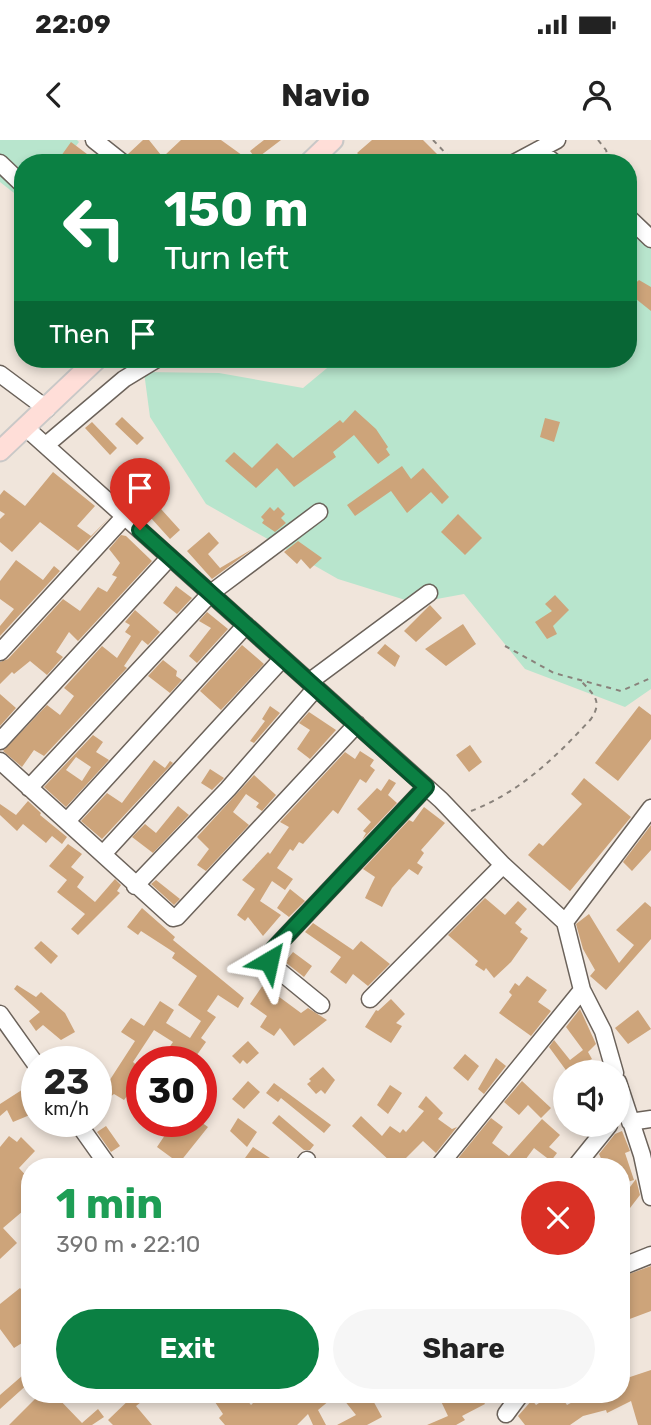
<!DOCTYPE html>
<meta charset="utf-8">
<style>
:root{--surface:#fff;--page:#f6f6f6;--text:#222;--muted:#767676;--accent:#0b8043}
body{margin:0;font-family:Rubik,sans-serif;background:var(--page);color:var(--text);height:100vh;display:flex;flex-direction:column;font-size:26px;white-space:nowrap}
*{box-sizing:border-box;margin:0}
p{font-size:23px;color:var(--muted)}
.icon{flex:none;width:38px;height:38px;fill:none;stroke:currentColor;stroke-width:2;stroke-linecap:round;stroke-linejoin:round}
.map{position:relative;flex:1;overflow:hidden}
.details{position:absolute;left:21px;top:1018px;width:609px;height:245px;display:flex;flex-direction:column;background:var(--surface);border-radius:28px;box-shadow:0 4px 10px #0003}
.details>*{flex:none}
.banner{position:absolute;left:14px;top:14px;width:623px;height:214px;border-radius:28px;box-shadow:0 4px 10px #0003;background:#0b8043;color:#fff;overflow:hidden}
.buttons{position:absolute;left:553px;top:920px;display:grid;gap:14px}
.buttons a{display:grid;place-items:center;width:77px;height:77px;border-radius:50%;background:var(--surface);box-shadow:0 4px 10px #0003;font-size:35px}
.speed{position:absolute;left:21px;top:906px;display:flex;gap:14px;font-size:35px;font-weight:700;text-align:center}
.speed>*{display:grid;place-content:center;width:91px;height:91px;border-radius:50%;background:var(--surface);box-shadow:0 4px 10px #0003;line-height:1}
.speed small{font-size:18px;font-weight:400}
.speed .limit{border:10px solid #d22;background:#fff;color:#111}
.pin{position:absolute;display:grid;place-items:center;width:60px;height:60px;color:#fff;margin:-72px -30px;border-radius:50% 50% 50% 0;rotate:-45deg;box-shadow:0 0 7px #0007}
.pin .icon{rotate:45deg}
.me{position:absolute;width:77px;margin:-38px;rotate:36deg;stroke-linejoin:round;filter:drop-shadow(0 0 5px #0008)}
.turn{display:flex;align-items:center;gap:24px;height:147px;padding:0 35px;font-size:32px}
.turn .icon{width:91px;height:91px;stroke-width:2.5}
.turn b{display:block;font-size:49px;line-height:60px}
.then{display:flex;align-items:center;height:66px;padding:0 35px;background:#0003;gap:14px;font-size:26px}
.round{display:grid;place-items:center;flex:none;width:74px;height:74px;border-radius:37px;background:var(--page)}
.summary{display:flex;align-items:center;justify-content:space-between;height:119px;padding:0 35px}
h1{font-size:42px;font-weight:700;line-height:52px;color:#1e9e55}
.primary-button{display:flex;gap:14px;margin-top:auto;padding:14px 35px}
.primary-button a{flex:1;height:80px;border-radius:42px;background:var(--accent);color:#fff;font-size:28px;font-weight:700;line-height:80px;text-align:center}
.primary-button a+a{background:var(--page);color:var(--text)}
.status{display:flex;justify-content:space-between;align-items:center;height:49px;padding:0 35px;background:var(--surface);direction:ltr}
.status svg{height:19px;fill:currentColor}
header{display:flex;justify-content:space-between;align-items:center;height:91px;padding:0 35px;background:var(--surface);font-size:32px;font-weight:700}
.map>svg:first-child{display:block}
.green{fill:#b8e5cd}
.building{fill:#cda47a;fill-rule:evenodd}
.lines{fill:none;stroke-linecap:round;stroke-linejoin:round}
.minor-casing{stroke:#6b625a;stroke-width:19}
.major-casing{stroke:#c9c8c7;stroke-width:23}
.path{stroke:#89827b;stroke-width:2;stroke-dasharray:5 5;stroke-linecap:butt}
.minor{stroke:#fff;stroke-width:16}
.major{stroke:#ffded8;stroke-width:19}
.route-casing{stroke:#07532c;stroke-width:18}
.route{stroke:#0b8043;stroke-width:12}
</style>
<div class="status"><b>22:09</b><svg viewBox="0 0 49 12"><path d="M0 12V9h3v3zM5 12V6h3v6zM10 12V3h3v9zM15 12V0h3v12zM26 1h20v11H26zM47 4h2v5h-2z"/></svg></div>
<header><svg class="icon" aria-label="back" viewBox="0 0 24 24"><path d="M15 5l-7 7 7 7"/></svg>Navio<svg class="icon" aria-label="person" viewBox="0 0 24 24"><circle cx="12" cy="8" r="4"/><path d="M4 21q1-7 8-7t8 7"/></svg></header>
<div class="map">
<svg width="651" height="1285" viewBox="0 0 651 1285">
<rect width="100%" height="100%" fill="#f0e5db"/>
<path class="green" d="M0 0H77L79 2 63 23H23V60L0 42Z
M641 91 651 101V549L625 567 525 529 464 454 415 463 338 439 206 364 150 277 144 232 219 233 303 248 338 219H628V95Z"/>
<path class="building" d="M143 0H149L161 15H165L181 0H221L253 23H133L128 14Z
M264 0H281L256 19 250 11Z
M372 0H423L446 23H355L361 17 357 13Z
M71 2 99 23H56Z
M639 140 651 147V171L631 155 633 153 629 149Z
M355 270 376 289 388 307 386 309 390 315 378 324 354 295 333 312 336 317 294 347 277 328 256 348 225 321 234 312 252 328 277 303 293 318 340 280 343 283Z
M122 277 144 298 137 305 115 284Z
M545 278 560 282 554 302 540 297Z
M92 282 117 308 110 315 85 288Z
M402 326 411 339 423 328 449 357 442 364 431 352 407 373 391 351 355 376 347 365Z
M53 332 95 366 77 386 91 396 110 377 78 411 40 382 12 412 0 402V379L5 374 0 371V355L4 350 25 366Z
M270 367 274 371 278 367 285 374 281 378 286 383 275 392 262 383 264 380 261 377Z
M161 369 180 390 170 399 151 378Z
M458 374 482 398 465 415 441 392Z
M209 392 219 403 208 414 220 428 254 408 212 439 187 411Z
M121 395 126 396 152 421 78 501 69 492 56 512 63 517 47 535 30 521 14 534 12 532 0 544V522L8 519 63 459 80 471 98 447 107 452 117 437 112 435 120 423 109 409Z
M298 401 322 418 310 429 301 419 297 424 284 412Z
M16 420 43 440 54 426 60 431 0 496V486L14 469 0 459V441Z
M176 446 192 458 177 474 163 463Z
M555 455 569 470 553 486 557 494 547 499 535 482 552 471 545 464Z
M430 465 442 478 416 502 404 491Z
M135 470 160 492 148 505 142 500 124 526 127 528 44 616 34 610 22 627 3 611 47 565 60 575 74 556 64 548 102 506 117 518 131 496 125 492 130 485 125 482Z
M207 472 228 489 197 523 189 516 211 488 199 481Z
M463 484 476 504 446 526 425 509Z
M385 504 400 516 395 527 377 513Z
M242 505 264 524 221 570 200 551Z
M163 520 177 531 176 536 182 540 170 553 148 536Z
M0 554 16 568 0 586Z
M270 566 280 573 254 603 250 601 265 581 262 579Z
M639 566 651 575V599L618 641 595 623Z
M309 572 336 590 310 619 297 609 310 590 299 583Z
M93 595 103 602 96 612 109 620 66 667 44 647ZM76 617 91 627 82 641 66 630Z
M470 605 482 622 469 632 456 615Z
M360 611 374 620 370 626 375 630 366 643 360 639 338 674 333 670 303 704 299 702 293 711 290 709 277 728 293 739 285 750 272 741 260 761 281 775 263 796 248 777 245 781 237 775 255 749 242 740 268 712 270 714 289 687 280 682 345 612 355 619Z
M154 620 165 628 170 621 173 623 102 699 81 681 107 653 122 663Z
M210 629 224 638 212 650 201 643Z
M254 635 276 655 262 671 256 667 259 663 246 654 233 672 249 685 206 731 197 725 209 709 197 697Z
M584 638 631 677 570 751 528 715 539 703 543 706 582 664 571 654Z
M389 639 396 643 388 655 397 663 362 700 366 693 363 691 371 682 357 669 377 648 381 651Z
M28 661 41 673 40 675 67 697 62 704 52 696 46 703 23 684 17 691 0 675V664L16 675Z
M178 666 189 675 153 713 132 697 145 684 156 693Z
M424 667 445 683 421 710 424 713 417 723 423 727 418 735 409 729 392 748 382 767 365 758 375 737 363 729 409 680 413 682Z
M651 685V710L632 731 623 722Z
M68 704 82 714 71 727 84 737 77 747 95 762 115 739 121 745 117 751 120 753 78 795 71 789 85 774 57 752 67 740 49 726Z
M156 740 180 759 174 765 151 744Z
M290 749 305 761 289 777 277 768Z
M485 758 505 775 518 761 527 769 515 783 522 789 520 792 528 798 511 822 494 838 486 828 484 831 475 825 478 821 448 795Z
M645 762 651 767V799L606 850 590 836 595 830 583 809 576 784 589 774 619 823 634 805 616 790Z
M142 768 175 797 173 800 244 858 238 868 218 855 207 871 216 877 201 898 206 902 192 922H159L173 902 154 890 133 922 142 930 130 947 142 956V966L127 956 124 960 114 954 110 957 102 952 135 901 121 892 131 878 144 886 160 861 174 870 166 883 190 898 201 881 178 865 197 836 172 818 175 813 141 791 138 795 127 787Z
M313 783 353 810 361 801 390 824 368 846 353 834 346 844 330 832 341 817 305 792Z
M41 801 58 816 51 824 34 808Z
M293 812 312 826 304 837 285 822Z
M527 836 547 850 538 862 551 871 531 896 499 873 512 855 509 852 515 843 519 846Z
M17 845 36 857 41 852 65 873 75 892 61 900 43 885 36 891 29 881 40 872 14 849Z
M263 845 301 873 308 868 327 880 294 906 280 888 274 896 260 887 267 876 250 864Z
M391 859 405 874 396 883 402 886 391 903 365 887 376 870 378 871Z
M580 869 596 904 588 912 592 919 588 921 597 927 592 933H568L549 907 554 900 570 920 583 910 566 887Z
M638 870 651 889 628 904 615 888Z
M248 901 259 913 247 924 243 920 240 924 232 916Z
M465 914 479 926 468 941 453 928Z
M496 918 506 926 484 954 478 949Z
M323 927 335 940 325 954 321 950 316 954 307 944 311 941 309 939Z
M248 941 260 952 244 969 232 959Z
M522 941 551 968 541 978 528 965 519 975 504 962Z
M274 943 331 985 324 993 281 958 278 962 266 953Z
M390 945 402 953 388 974 377 965Z
M28 946 37 958V972L13 982 7 970 0 976V964Z
M426 956 443 973 438 979 452 989 457 987 436 1013 423 1001 397 1027H386L391 1022 352 986 361 976 382 996 390 986 400 993 403 989 406 992 424 971 418 967Z
M279 975 314 1005 310 1010H304L272 983Z
M238 978 257 992 247 1007 230 991Z
M491 978 503 987 492 1003 509 1016 542 979 560 995 549 1007 557 1013 551 1021 534 1008 520 1027H451Z
M145 982H201L208 987 176 1027H163L172 1018 157 1007 165 995Z
M106 986 120 1006 111 1012 97 992Z
M622 991 630 1011 625 1013 634 1040 621 1044V1027H605L599 1014 615 994Z
M9 996 17 1002 21 997 35 1011 19 1028 30 1040V1065L3 1088 17 1103 0 1119V1007Z
M253 1007 273 1020 268 1027H259L245 1018Z
M636 1039 640 1055 630 1068 621 1059Z
M651 1126V1171L627 1180 621 1162V1137Z
M20 1148 24 1153 30 1148V1169L24 1174 30 1182V1198L14 1208 0 1189V1164Z
M30 1229V1242L0 1269V1255Z
M651 1230V1285H638L631 1261 607 1273 606 1270 583 1276 570 1285H525L518 1276 532 1260 536 1265 551 1255H560L567 1265 586 1255H621V1240Z
M39 1255H55L82 1283 98 1269 104 1277 92 1285H9Z
M134 1255H150L136 1266 152 1285H113L108 1280Z
M219 1255H243L251 1265 261 1255H310L314 1262 323 1255H336L318 1270 326 1285H313L308 1274 297 1285H225L219 1278 223 1274 213 1259Z
M340 1255H370L382 1277 367 1285H337L356 1275Z
M438 1255H480L485 1264 462 1276 465 1280 456 1285H427L448 1276Z"/>
<g class="lines">
<g class="minor-casing">
<path id="minor" d="M94 0 123 23
M538 10 555 23
M0 23 23 45
M514 23 557 0
M628 77 651 99
M0 234 47 269
M26 288 441 660 503 725 565 782 582 850 603 891 615 933
M46 305 124 239 157 219
M0 512 125 376
M309 542 429 453
M0 601 170 417
M0 621 173 778 177 777 357 584
M29 648 211 453 319 372
M67 681 246 485
M103 714 283 518
M135 746 228 649 316 548
M565 782 651 668
M370 859 503 725
M321 865 272 825 268 817 270 813 426 647
M0 874 37 926
M618 942 642 1015 651 1057
M77 982 109 1027
M630 982 651 979
M302 1027 307 1020
M438 1027 582 850
M575 1027 609 985
M621 1127 651 1115
M506 1274 520 1255"/>
</g>
<g class="major-casing">
<path id="major" d="M309 23 333 0
M0 311 97 219"/>
</g>
<path class="path" d="M433 0 455 23
M598 0 606 10 610 23
M505 506 554 533 621 551 651 538
M471 671C520 652 555 618 591 579 603 561 594 555 581 541"/>
<use href="#minor" class="minor"/>
<use href="#major" class="major"/>
</g>
<g class="lines">
<g class="route-casing">
<path id="route" d="M140 390 426 647 270 813 269 821"/>
</g>
<use href="#route" class="route"/>
</g>
</svg>
<div class="buttons">
<a><svg class="icon" aria-label="sound" viewBox="0 0 24 24"><path d="M4 9h4l5-4v14l-5-4H4zM17 9q2 3 0 6"/></svg></a>
</div>
<div class="speed"><div>23<small>km/h</small></div><div class="limit">30</div></div>
<div class="pin" style="left:140px;top:390px;background:#d93025"><svg class="icon" aria-label="arrive" viewBox="0 0 24 24"><path d="M6 21V4h12l-3 4 3 4H6"/></svg></div>
<svg class="me" style="left:269px;top:821px" viewBox="-20 -20 40 40"><path d="M0-17L14 15 0 8-14 15z" fill="#0b8043" stroke="#fff" stroke-width="4"/></svg>
<div class="banner">
<div class="turn"><svg class="icon" aria-label="left" viewBox="0 0 24 24"><path d="M17 20v-9H6M10 6l-5 5 5 5"/></svg><div><b>150 m</b>Turn left</div></div>
<div class="then">Then<svg class="icon" aria-label="arrive" viewBox="0 0 24 24"><path d="M6 21V4h12l-3 4 3 4H6"/></svg></div>
</div>
<section class="details">
<div class="summary"><div><h1>1 min</h1><p>390 m · 22:10</p></div><a class="round" style="background:#d93025;color:#fff"><svg class="icon" aria-label="close" viewBox="0 0 24 24"><path d="M6 6l12 12M18 6L6 18"/></svg></a></div>
<div class="primary-button"><a>Exit</a><a>Share</a></div>
</section>
</div>
